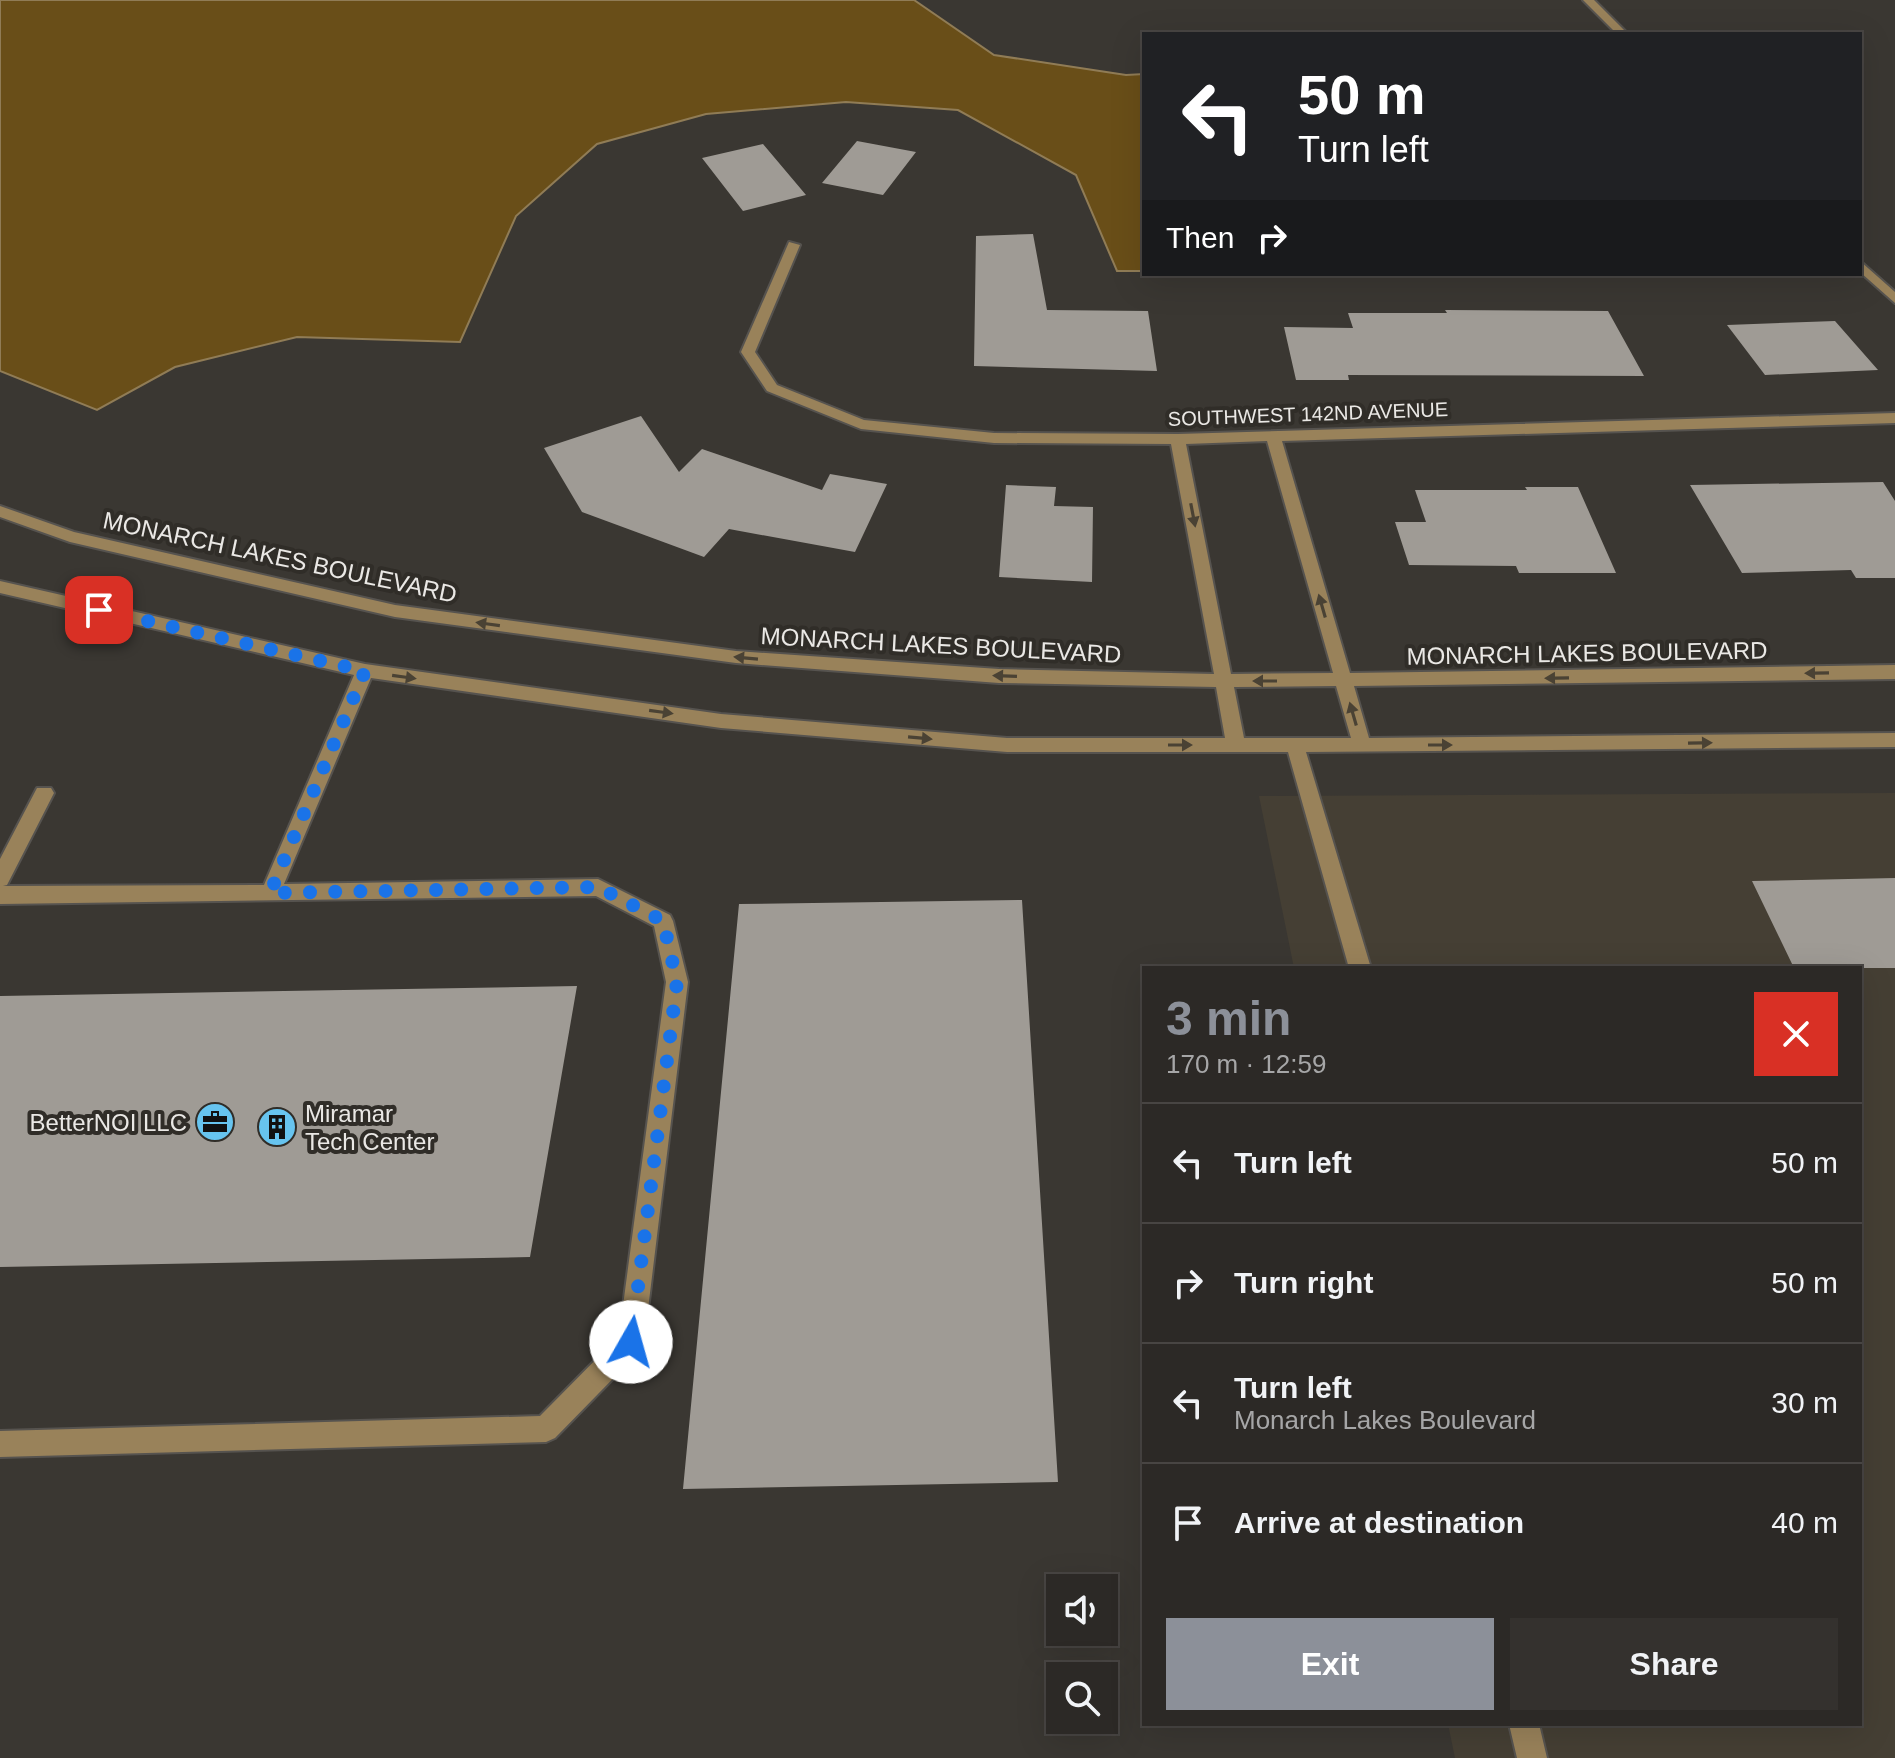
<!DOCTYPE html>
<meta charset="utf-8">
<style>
:root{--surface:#2c2926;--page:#34312e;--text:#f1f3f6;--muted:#a6a6a7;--line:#484543;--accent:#8c9099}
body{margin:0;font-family:Helvetica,sans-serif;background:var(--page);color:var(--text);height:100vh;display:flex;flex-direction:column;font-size:30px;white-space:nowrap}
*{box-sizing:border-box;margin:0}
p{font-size:26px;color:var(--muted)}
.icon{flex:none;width:44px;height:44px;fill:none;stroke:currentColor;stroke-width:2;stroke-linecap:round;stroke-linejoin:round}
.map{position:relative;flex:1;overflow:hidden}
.drawer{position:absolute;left:1142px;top:966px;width:720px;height:760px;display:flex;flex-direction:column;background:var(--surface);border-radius:0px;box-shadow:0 8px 32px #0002,0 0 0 2px var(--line)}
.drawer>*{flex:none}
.banner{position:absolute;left:1142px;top:32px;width:720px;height:244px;border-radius:0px;box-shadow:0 8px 32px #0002,0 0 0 2px var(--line);background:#202124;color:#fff;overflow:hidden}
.fabs{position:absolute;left:1046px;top:1574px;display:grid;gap:16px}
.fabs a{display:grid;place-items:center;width:72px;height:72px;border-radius:0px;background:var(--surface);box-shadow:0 8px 32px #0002,0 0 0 2px var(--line);font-size:40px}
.pin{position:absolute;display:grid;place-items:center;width:68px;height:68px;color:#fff;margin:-34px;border-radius:16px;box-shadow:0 4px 12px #0006}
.me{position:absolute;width:88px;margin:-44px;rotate:7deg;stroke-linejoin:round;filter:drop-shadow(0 0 6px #0008)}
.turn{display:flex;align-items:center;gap:28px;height:168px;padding:0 24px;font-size:36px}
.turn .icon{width:104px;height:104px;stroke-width:2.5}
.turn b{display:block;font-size:56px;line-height:68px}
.then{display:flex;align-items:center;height:76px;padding:0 24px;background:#0003;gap:16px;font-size:30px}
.round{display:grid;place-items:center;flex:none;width:84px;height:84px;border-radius:0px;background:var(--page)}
.head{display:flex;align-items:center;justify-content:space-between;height:136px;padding:0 24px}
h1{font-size:48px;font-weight:700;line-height:60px;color:var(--accent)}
.button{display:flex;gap:16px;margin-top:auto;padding:16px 24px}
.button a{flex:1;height:92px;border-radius:0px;background:var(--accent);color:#fff;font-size:32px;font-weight:700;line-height:92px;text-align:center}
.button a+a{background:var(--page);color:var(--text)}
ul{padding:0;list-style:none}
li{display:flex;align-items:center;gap:24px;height:120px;padding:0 24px;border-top:2px solid var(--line)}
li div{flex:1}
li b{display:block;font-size:30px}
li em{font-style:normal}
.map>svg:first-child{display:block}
.built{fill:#453f34}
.water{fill:#694e18;stroke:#907c56;stroke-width:2}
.building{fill:#9f9b95}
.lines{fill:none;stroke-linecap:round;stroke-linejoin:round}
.minor-casing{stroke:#56534f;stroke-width:4}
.minor{fill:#99825a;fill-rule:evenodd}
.oneway{fill:#4a4234}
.route{stroke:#1a73e8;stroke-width:14;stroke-dasharray:0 25.2}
.labels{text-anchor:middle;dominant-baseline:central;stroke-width:8;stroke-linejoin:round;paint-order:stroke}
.far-street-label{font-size:20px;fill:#eae8e5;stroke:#302d28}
.street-label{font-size:24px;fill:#eae8e5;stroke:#302d28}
.poi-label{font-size:24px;fill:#eae8e5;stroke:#302d28;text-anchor:start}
</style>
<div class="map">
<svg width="1895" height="1758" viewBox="0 0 1895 1758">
<rect width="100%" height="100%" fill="#3a3732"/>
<path class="built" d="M1895 793V1758H1455L1448 1724H1860V968H1294L1259 796Z"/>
<path class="water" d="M0 0H914L994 55 1126 75 1144 74V271H1117L1076 175 958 110 846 102 706 114 597 144 516 216 460 342 297 337 175 367 97 410 0 371Z"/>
<path class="building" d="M857 141 916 152 883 195 822 183Z
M763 144 806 195 743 211 702 158Z
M1033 234 1047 310 1148 311 1157 371 974 366 976 236Z
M1445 310 1608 311 1644 376 1348 375 1349 380H1296L1284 327 1353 328 1348 313H1447Z
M1835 321 1878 370 1765 375 1727 325Z
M641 416 679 472 702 449 822 490 830 474 887 484 855 552 729 529 704 557 582 512 544 448Z
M1883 482 1895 501V578H1856L1851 570 1742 573 1690 485Z
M1006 485 1056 487 1054 506 1093 507 1092 582 999 577Z
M1525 487H1578L1616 573H1519L1516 566 1409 565 1395 522H1426L1415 490H1527Z
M1895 878V968H1794L1752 881Z
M1022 900 1058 1482 683 1489 739 904Z
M577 986 530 1257 0 1267V996Z"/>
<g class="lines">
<g class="minor-casing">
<path id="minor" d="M1583 0H1594L1628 34H1617Z
M789 242 800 245 755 352 777 385 864 420 994 433 1178 434 1895 413V423L1282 441 1350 673 1895 665V679L1354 686 1369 738 1895 733V747L1306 752 1371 968H1349L1288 752H1007L721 728 371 678 284 884 598 879 670 915 673 921 688 982 644 1342 640 1351 555 1438 546 1442 0 1457V1431L540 1416 619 1336 666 982 654 926 596 896 0 904V859L37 788H51L54 793 7 885 3 886 264 885 354 675 0 593V581L365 664 721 714 1007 738H1225L1216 687 999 683 736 663 395 617 70 542 0 517V506L74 532 395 605 736 651 999 669 1214 674 1171 444 994 443 861 429 767 391 741 352ZM1267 441 1333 673 1231 674 1186 444ZM1336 686 1351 738H1244L1234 687Z
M1860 261 1895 292V303L1860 272Z
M1509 1724H1539L1547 1758H1517Z"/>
</g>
<use href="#minor" class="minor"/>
</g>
<defs><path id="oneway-solid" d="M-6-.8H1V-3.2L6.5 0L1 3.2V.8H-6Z" transform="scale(2)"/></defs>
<g class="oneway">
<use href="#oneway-solid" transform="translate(1193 515) rotate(79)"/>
<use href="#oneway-solid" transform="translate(1322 606) rotate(-106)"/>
<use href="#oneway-solid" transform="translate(488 624) rotate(-172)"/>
<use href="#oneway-solid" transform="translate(746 658) rotate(-175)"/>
<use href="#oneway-solid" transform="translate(1817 673) rotate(179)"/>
<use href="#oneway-solid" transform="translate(1005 676) rotate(-178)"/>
<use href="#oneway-solid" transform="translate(404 677) rotate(8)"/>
<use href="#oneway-solid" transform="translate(1557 678) rotate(179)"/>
<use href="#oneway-solid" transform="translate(1265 681) rotate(-180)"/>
<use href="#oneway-solid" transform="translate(661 712) rotate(8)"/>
<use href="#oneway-solid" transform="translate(1353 714) rotate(-106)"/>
<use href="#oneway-solid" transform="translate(920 738) rotate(5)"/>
<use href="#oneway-solid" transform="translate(1700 743) rotate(-1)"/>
<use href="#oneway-solid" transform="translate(1180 745)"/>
<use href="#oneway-solid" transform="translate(1440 745)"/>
</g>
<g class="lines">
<path class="route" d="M99 610 365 671 270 893 598 887 663 921 677 982 631 1342"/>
</g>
<defs>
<g id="office-disc" transform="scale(2)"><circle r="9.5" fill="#67c4ef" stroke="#302d28"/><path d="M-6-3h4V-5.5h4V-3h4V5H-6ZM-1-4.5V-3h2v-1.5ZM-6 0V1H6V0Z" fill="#111"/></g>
<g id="building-disc" transform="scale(2)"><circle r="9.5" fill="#67c4ef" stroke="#302d28"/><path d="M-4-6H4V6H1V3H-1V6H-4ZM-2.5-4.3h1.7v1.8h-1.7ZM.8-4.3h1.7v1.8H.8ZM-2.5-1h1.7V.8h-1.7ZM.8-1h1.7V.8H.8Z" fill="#111"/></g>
</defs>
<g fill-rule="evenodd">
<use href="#office-disc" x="215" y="1122"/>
<use href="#building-disc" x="277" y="1127"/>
</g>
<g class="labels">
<g class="far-street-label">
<text transform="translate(1308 414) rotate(-2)">SOUTHWEST 142ND AVENUE</text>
</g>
<g class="street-label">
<text transform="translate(280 557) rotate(12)">MONARCH LAKES BOULEVARD</text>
<text transform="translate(941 645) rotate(3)">MONARCH LAKES BOULEVARD</text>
<text transform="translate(1587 653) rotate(-1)">MONARCH LAKES BOULEVARD</text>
</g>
<g class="poi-label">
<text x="305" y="1113">Miramar<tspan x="305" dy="28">Tech Center</tspan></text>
<text x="187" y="1122" text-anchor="end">BetterNOI LLC</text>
</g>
</g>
</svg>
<div class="fabs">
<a><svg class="icon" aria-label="sound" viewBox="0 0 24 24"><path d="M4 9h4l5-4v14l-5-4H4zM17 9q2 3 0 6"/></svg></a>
<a><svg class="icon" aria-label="search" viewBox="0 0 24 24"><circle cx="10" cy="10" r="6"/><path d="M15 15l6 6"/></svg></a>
</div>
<div class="pin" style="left:99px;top:610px;background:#d93025"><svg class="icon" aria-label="arrive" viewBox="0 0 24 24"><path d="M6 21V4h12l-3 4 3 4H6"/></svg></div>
<svg class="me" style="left:631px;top:1342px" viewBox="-20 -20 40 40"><circle r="19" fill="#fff"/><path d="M0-13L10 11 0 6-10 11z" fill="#1a73e8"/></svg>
<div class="banner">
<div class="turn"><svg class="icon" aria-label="left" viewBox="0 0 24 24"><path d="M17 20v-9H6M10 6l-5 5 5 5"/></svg><div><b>50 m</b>Turn left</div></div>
<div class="then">Then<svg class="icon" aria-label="right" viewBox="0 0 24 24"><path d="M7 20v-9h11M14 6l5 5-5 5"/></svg></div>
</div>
<section class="drawer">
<div class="head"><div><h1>3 min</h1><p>170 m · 12:59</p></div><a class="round" style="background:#d93025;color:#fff"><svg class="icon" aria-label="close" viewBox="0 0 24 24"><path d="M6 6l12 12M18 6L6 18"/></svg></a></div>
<ul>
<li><svg class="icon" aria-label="left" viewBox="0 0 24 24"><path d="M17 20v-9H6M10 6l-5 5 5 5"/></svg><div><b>Turn left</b></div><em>50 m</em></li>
<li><svg class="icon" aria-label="right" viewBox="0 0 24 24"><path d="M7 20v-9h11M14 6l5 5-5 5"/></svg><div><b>Turn right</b></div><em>50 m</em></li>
<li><svg class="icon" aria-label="left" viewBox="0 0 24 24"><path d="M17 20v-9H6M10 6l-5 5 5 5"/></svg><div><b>Turn left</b><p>Monarch Lakes Boulevard</p></div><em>30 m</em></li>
<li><svg class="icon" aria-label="arrive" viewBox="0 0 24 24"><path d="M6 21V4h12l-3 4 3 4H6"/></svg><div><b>Arrive at destination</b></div><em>40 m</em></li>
</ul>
<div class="button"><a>Exit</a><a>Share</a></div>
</section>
</div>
